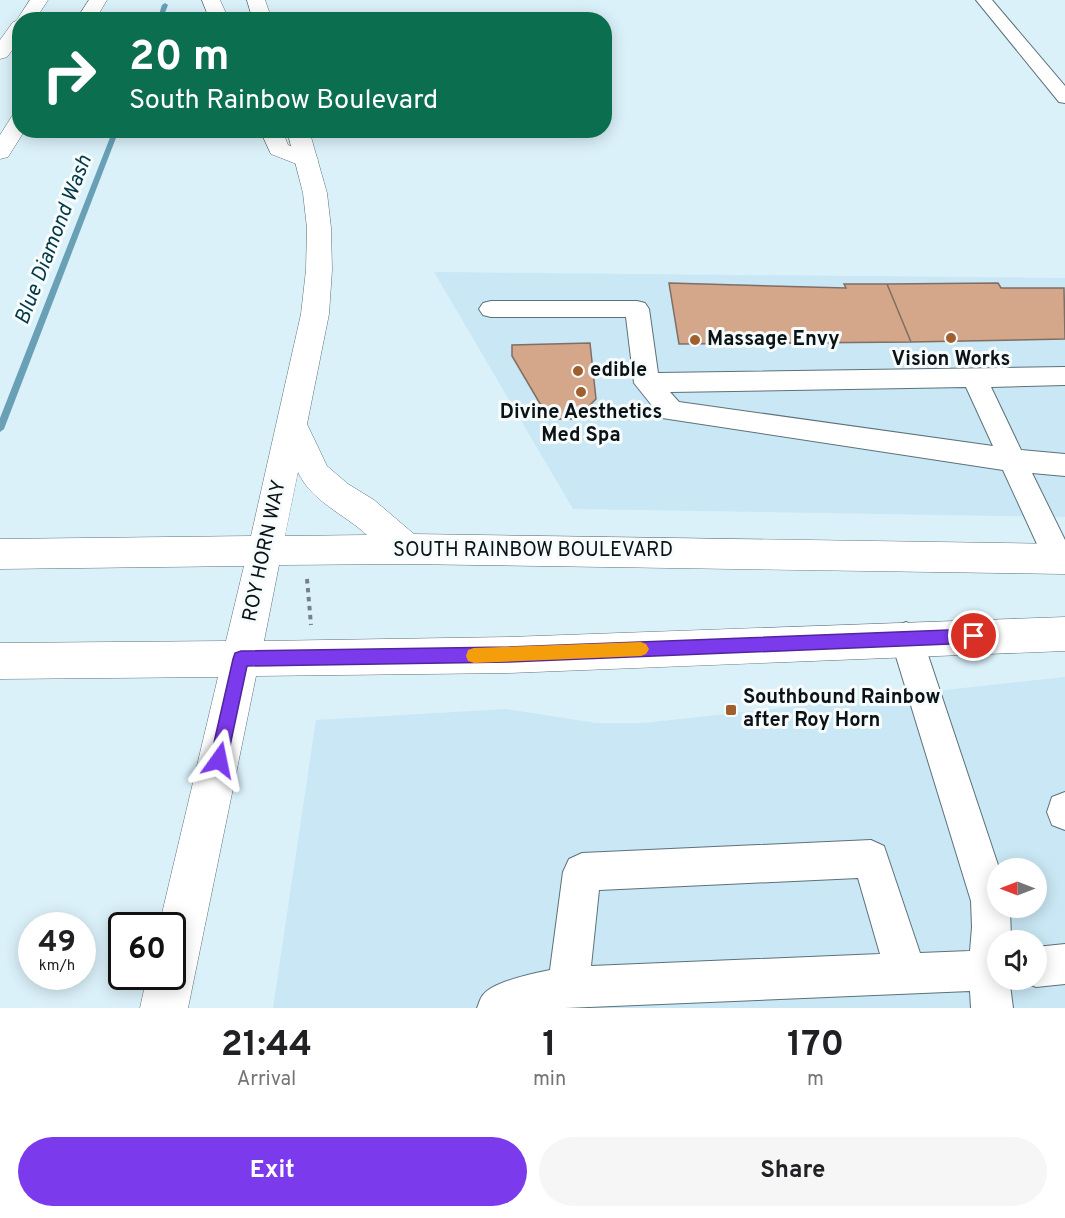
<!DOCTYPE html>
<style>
:root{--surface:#fff;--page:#f6f6f6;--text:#202124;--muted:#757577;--accent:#7c3aed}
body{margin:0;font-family:Overpass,sans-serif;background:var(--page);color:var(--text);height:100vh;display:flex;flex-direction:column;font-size:22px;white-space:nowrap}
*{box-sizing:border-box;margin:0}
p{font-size:20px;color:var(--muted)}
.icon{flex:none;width:33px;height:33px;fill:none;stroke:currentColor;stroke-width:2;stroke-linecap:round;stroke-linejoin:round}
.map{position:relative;height:1008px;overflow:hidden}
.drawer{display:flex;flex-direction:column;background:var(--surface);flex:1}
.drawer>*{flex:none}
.guide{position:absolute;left:12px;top:12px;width:600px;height:126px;border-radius:24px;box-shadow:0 3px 15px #0003;background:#0b6e4f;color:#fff;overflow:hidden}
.needle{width:39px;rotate:270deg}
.tools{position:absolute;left:987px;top:858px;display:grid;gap:12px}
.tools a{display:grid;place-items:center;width:60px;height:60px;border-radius:50%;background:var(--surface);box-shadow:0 3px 15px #0003;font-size:30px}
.speed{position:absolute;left:18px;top:912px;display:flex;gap:12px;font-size:30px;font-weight:700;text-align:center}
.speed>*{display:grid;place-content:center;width:78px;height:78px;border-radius:50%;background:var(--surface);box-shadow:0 3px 15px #0003;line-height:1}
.speed small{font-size:15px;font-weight:400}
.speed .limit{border:3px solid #111;border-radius:9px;background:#fff;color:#111}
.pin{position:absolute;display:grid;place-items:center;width:51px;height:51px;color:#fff;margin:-26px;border:3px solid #fff;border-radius:50%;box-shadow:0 2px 6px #0007}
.me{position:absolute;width:66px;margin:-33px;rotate:12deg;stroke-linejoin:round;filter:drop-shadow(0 0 4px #0008)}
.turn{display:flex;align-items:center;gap:21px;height:126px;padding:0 18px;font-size:27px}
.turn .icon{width:78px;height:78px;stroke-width:2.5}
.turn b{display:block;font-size:42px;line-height:51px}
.eta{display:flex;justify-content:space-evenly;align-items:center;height:102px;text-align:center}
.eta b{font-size:36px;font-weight:700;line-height:42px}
.action{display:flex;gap:12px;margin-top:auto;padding:12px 18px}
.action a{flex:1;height:69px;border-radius:36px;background:var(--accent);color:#fff;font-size:24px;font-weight:700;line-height:69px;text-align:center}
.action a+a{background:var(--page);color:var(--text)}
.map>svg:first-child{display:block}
.built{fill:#c9e7f4;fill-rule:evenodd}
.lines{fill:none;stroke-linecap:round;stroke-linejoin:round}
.stream{fill:#69a0b6;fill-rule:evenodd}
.building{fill:#d4a78a;stroke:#7f6e64;stroke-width:1.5}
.minor-casing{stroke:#5d7179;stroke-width:2}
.major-casing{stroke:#5d7179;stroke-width:1}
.highway-casing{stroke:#5d7179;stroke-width:1}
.path{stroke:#738288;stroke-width:4;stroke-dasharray:4.5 4.5;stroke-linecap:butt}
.minor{fill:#fff;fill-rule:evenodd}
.major{fill:#fff;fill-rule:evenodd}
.highway{fill:#fff;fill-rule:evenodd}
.route{fill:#7c3aed;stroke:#51269a;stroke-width:1.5}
.slow{fill:#f59e0b}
.poi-dot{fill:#a25f2e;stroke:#f6fbfc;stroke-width:2}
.labels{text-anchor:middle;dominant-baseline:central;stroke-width:6;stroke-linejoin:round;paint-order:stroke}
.poi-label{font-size:20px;font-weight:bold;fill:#0b1316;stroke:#f6fbfc;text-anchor:start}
.street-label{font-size:20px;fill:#0b1316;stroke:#f6fbfc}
.water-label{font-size:21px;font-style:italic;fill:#033848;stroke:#f6fbfc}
</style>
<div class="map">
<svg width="1065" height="1008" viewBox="0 0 1065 1008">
<rect width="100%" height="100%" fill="#dbf1fa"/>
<path class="built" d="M434 272 1065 278V517L573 509Z
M1065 677V1008H273L316 720 507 709 596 723H643ZM998 868H1036V908H998ZM998 940H1036V980H998Z"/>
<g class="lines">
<path class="stream" d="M165 3 168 5 162 20H157L162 5Z
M113 130H119L4 429 0 432V418Z"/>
</g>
<path class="building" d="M669 283 846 288 844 284H887L911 342 679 344Z
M998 283 1001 288H1064L1065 339 911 342 887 284Z
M590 343 596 399 576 419H549L512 356V345Z"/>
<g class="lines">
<g class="minor-casing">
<path id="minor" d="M976 0H992L1065 86V103L1059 102Z
M491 301H637L645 303 649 309 658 373 1065 367V385L991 387 1021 450 1065 454V476L1032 473 1065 540V570L1059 572 1048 568 1003 470 662 418 634 383 626 317H491L483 315 479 309 483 303ZM966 387 993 446 679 402 670 392Z
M906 622 917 627 922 637 999 868 998 908H1010L1011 940H998V980H1014L1010 985 1013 1008H971L970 991 565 1008H477C479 1004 480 998 483 995 492 982 535 973 550 970L563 872 569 859 582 853 871 840 884 846 920 953 970 951 972 927 971 901 890 637 895 627ZM858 878 880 954 591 966 599 890Z
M1065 792V830L1052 825 1047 812 1052 797Z
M1065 944V984L1036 987 1022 981 1021 980H1036V947Z"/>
</g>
<g class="major-casing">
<path id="major" d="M247 0H265L272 20H253Z
M287 130H309L327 193 331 228 332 270 329 314 307 424 327 466 348 484 374 500 414 534 1065 544V574L407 564 279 565 264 641 509 637 1065 617V651L509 673 256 676 188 1008H140L147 976H172V926H159L218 677 0 679V643L226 641 244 566 0 569V539L251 536 301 314 306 270 307 228 303 193ZM298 472C311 501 344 514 367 535L285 536Z"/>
</g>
<g class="highway-casing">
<path id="highway" d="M30 0H48L35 20H20V40L7 57 0 59V40L13 22 16 21Z
M89 0H107L95 20H76Z
M202 0H220L229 20H210Z
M20 115V130H25L8 157 0 159V135L12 116Z
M260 130H282L288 145 315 155 318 160 315 165 307 167 299 165 271 154Z"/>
</g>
<path class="path" d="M307 579 311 625"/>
<use href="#minor" class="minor"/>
<use href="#major" class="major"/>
<use href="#highway" class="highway"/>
</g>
<path class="route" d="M974 629 979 631 982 636 979 641 974 643 509 662 247 666 227 760 225 766 219 768 213 766 210 760 233 659 235 653 241 651 509 647Z"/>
<path class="slow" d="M641 642 646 644 649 649 646 654 641 656 474 663 468 661 466 656 468 650 474 648Z"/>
<g class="poi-dot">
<circle cx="951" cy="338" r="6"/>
<circle cx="695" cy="340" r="6"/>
<circle cx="578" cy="371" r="6"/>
<circle cx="581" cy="392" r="6"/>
<rect x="725" y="704" width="12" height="12" rx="3"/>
</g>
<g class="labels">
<g class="poi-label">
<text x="707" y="340">Massage Envy</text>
<text x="951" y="360" text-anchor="middle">Vision Works</text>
<text x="590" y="371">edible</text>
<text x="581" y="413" text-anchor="middle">Divine Aesthetics<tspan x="581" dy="23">Med Spa</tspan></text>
<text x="743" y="698">Southbound Rainbow<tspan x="743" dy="23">after Roy Horn</tspan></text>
</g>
<g class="street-label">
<text transform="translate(265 551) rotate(-78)">ROY HORN WAY</text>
<text x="533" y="551">SOUTH RAINBOW BOULEVARD</text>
</g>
<g class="water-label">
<text transform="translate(54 240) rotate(-69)">Blue Diamond Wash</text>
</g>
</g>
</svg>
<div class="tools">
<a><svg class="needle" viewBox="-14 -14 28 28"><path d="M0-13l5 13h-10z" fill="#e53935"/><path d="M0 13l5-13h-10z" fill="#757577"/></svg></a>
<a><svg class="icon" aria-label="sound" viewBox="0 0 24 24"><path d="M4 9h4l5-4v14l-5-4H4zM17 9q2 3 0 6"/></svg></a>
</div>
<div class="speed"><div>49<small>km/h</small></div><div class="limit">60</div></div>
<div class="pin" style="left:974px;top:636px;background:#d93025"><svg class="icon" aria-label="arrive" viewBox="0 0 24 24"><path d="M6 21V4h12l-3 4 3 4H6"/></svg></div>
<svg class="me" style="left:219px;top:760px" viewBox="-20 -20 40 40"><path d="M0-17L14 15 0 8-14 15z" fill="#7c3aed" stroke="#fff" stroke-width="4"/></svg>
<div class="guide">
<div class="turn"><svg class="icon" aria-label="right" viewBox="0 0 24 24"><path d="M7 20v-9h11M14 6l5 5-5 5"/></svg><div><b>20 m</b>South Rainbow Boulevard</div></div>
</div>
</div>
<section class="drawer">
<div class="eta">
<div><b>21:44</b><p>Arrival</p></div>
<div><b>1</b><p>min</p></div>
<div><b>170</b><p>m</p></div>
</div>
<div class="action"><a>Exit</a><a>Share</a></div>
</section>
